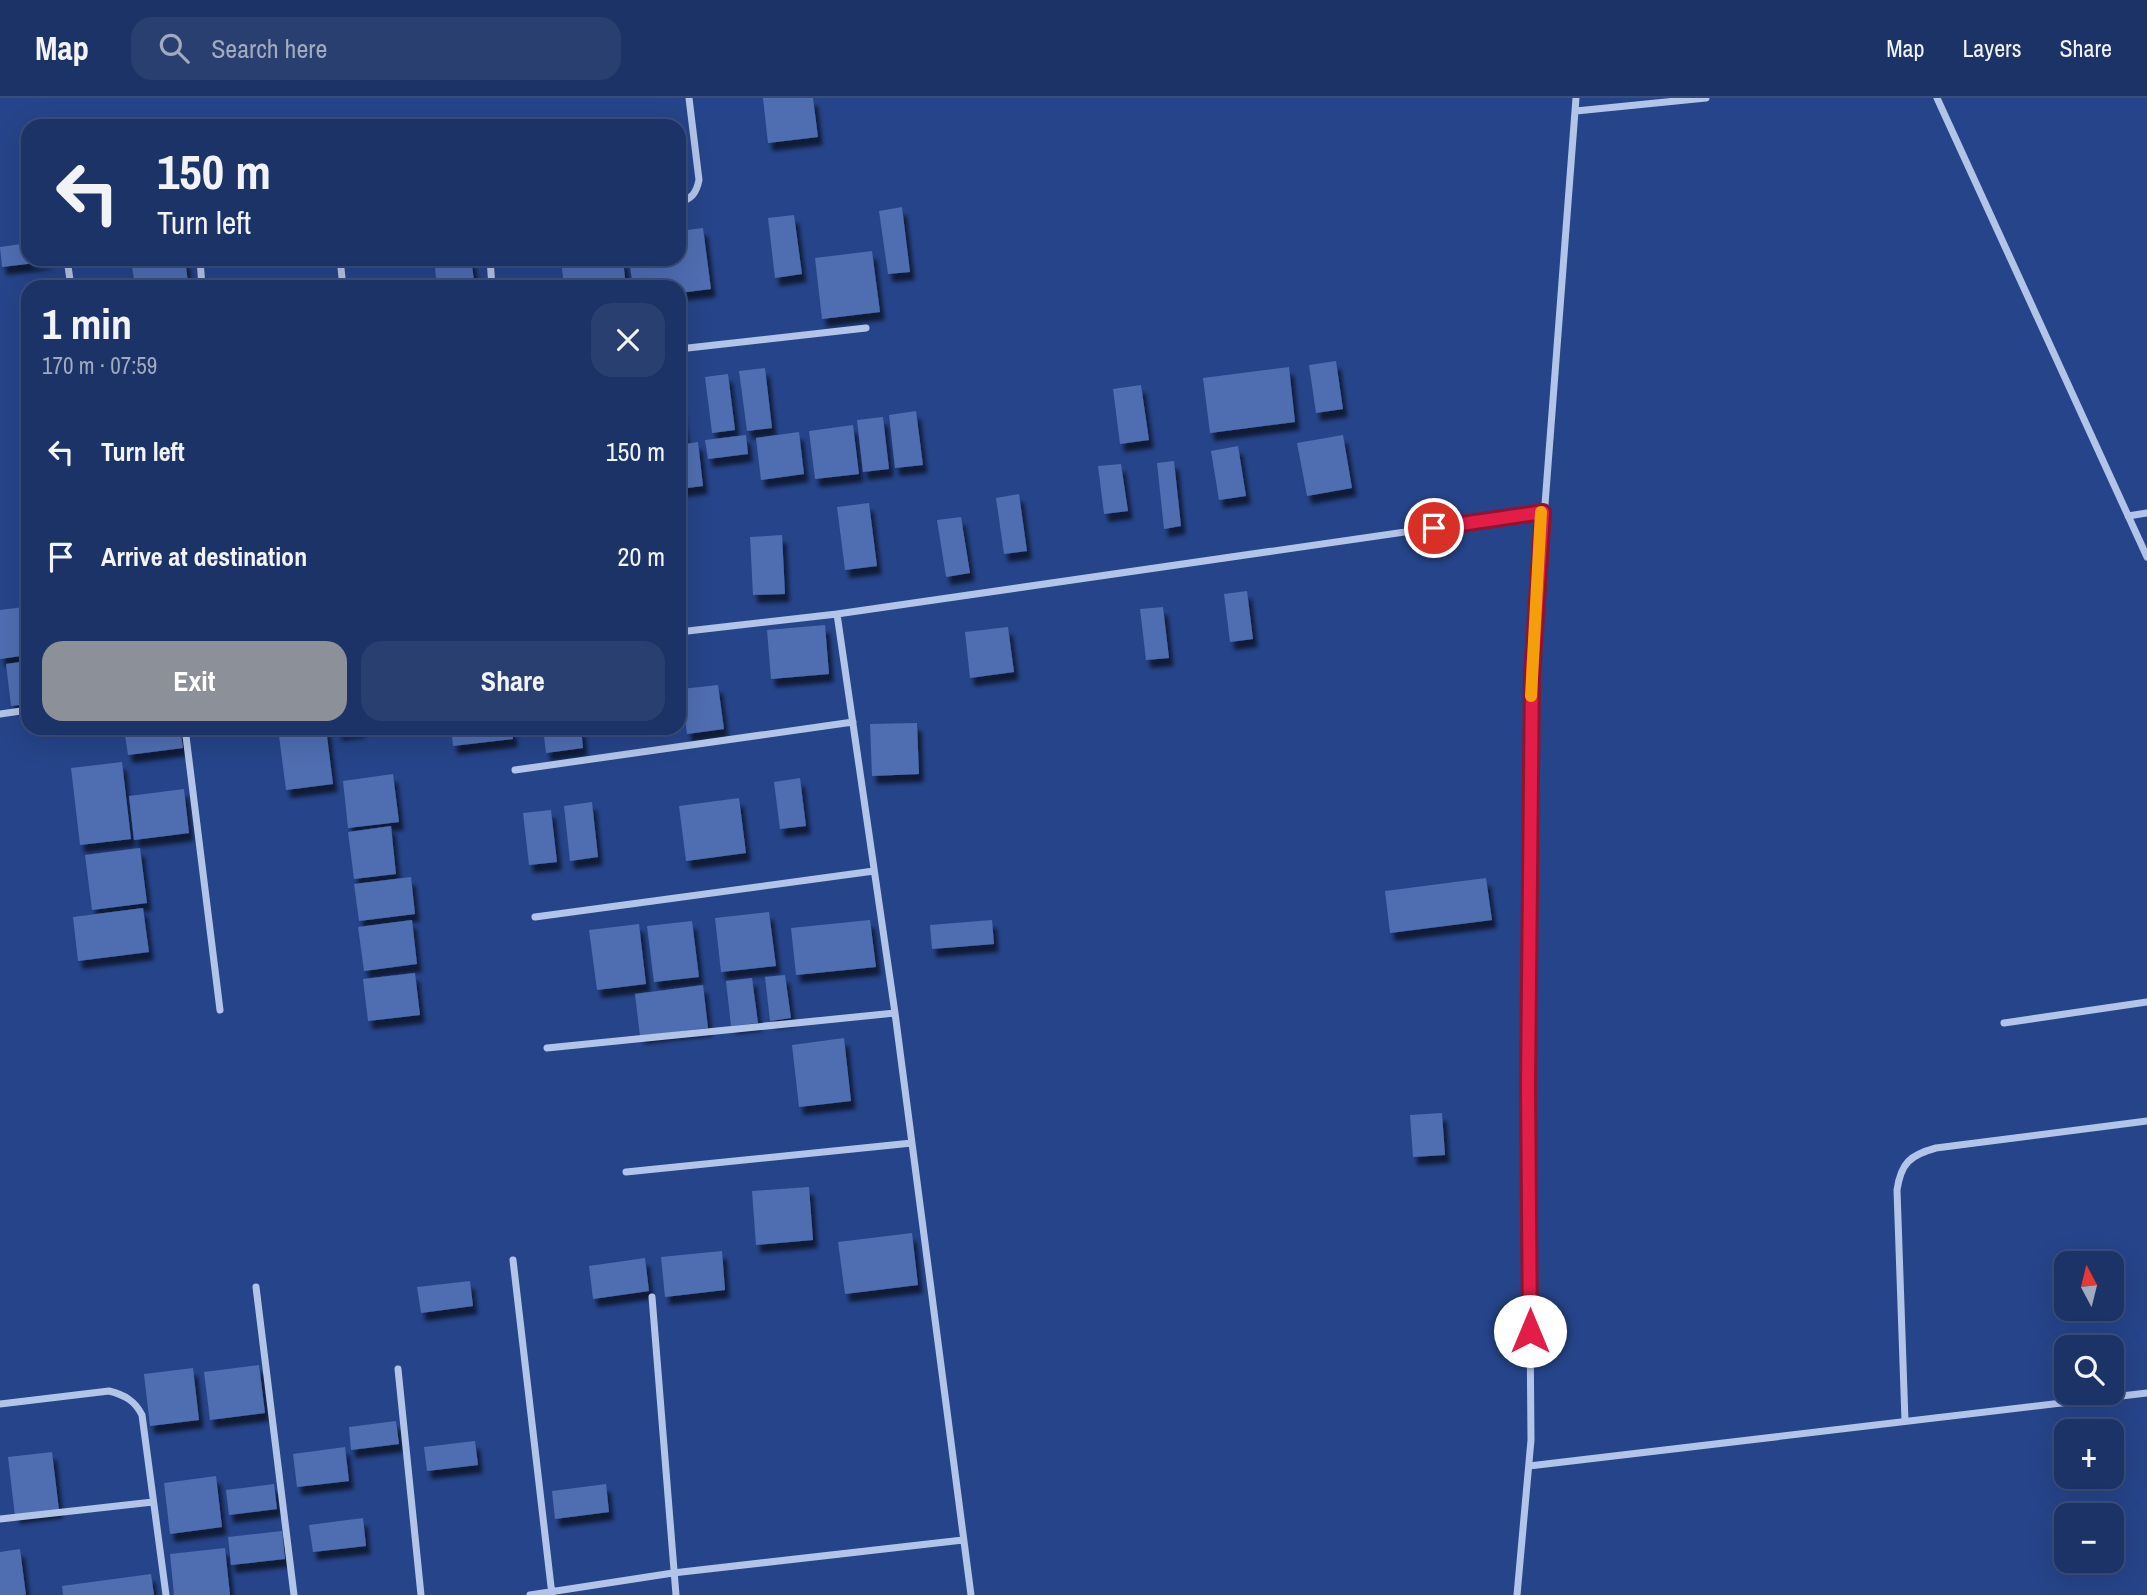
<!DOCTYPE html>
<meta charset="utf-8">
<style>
:root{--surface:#1c3367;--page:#293f70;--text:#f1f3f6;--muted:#a0aac0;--line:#3a4e7b;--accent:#8c9099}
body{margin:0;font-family:"Archivo Narrow",sans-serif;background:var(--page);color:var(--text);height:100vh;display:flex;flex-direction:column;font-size:26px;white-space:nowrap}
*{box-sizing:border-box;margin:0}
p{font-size:23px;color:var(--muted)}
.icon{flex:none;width:38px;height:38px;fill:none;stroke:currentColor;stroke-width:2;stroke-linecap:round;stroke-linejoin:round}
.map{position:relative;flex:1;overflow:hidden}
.side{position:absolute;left:21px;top:182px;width:665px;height:455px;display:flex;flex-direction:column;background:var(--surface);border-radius:21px;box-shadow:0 7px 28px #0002,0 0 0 2px var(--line)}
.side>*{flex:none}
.guide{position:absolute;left:21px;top:21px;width:665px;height:147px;border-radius:21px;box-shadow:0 7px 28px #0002,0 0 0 2px var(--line);background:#1c3367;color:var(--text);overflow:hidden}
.needle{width:46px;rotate:353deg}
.fabs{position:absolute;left:2054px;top:1153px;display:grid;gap:14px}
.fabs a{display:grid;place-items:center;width:70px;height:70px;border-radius:14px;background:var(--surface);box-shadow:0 7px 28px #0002,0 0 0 2px var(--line);font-size:35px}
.pin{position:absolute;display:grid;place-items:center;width:60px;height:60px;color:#fff;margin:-30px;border:4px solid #fff;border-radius:50%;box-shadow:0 2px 7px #0007}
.me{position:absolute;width:77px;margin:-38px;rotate:0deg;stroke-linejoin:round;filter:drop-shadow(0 0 5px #0008)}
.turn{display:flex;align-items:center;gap:24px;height:147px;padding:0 21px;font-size:32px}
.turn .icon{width:91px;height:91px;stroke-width:2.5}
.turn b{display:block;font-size:49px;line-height:60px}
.round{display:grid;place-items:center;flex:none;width:74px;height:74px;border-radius:21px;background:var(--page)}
.headline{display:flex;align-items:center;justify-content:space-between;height:119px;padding:0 21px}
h1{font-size:42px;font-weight:700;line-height:52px}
.cta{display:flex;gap:14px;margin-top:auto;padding:14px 21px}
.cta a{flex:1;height:80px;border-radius:21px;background:var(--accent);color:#fff;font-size:28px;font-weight:700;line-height:80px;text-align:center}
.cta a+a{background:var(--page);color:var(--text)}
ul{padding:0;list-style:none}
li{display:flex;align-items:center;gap:21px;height:105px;padding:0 21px}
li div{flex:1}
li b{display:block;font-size:26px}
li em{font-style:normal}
header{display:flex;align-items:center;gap:42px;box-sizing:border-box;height:98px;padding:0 35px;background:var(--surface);border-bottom:2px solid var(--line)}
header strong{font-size:33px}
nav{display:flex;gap:38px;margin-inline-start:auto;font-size:24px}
.search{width:490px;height:63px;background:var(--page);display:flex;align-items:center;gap:18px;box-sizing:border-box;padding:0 24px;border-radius:21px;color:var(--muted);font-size:26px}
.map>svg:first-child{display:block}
.building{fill:#4f6db1;filter:url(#shadow)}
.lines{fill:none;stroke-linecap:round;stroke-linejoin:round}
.minor{stroke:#b3c4e9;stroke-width:7}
.route-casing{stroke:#92132f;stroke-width:18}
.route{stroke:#e11d48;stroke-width:12}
.slow{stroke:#f59e0b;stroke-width:12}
</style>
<header>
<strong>Map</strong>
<div class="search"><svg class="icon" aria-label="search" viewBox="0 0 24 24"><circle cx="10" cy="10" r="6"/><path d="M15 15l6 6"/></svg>Search here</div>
<nav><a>Map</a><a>Layers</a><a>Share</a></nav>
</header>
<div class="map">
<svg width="2147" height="1497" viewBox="0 0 2147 1497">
<defs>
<filter id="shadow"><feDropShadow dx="4.5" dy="8" stdDeviation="2" flood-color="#0009"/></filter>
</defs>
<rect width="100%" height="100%" fill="#264489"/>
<path class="building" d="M763 0H813L818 39 768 45Z
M902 109 910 174 888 176 879 113Z
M794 117 802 176 775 180 768 120Z
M703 130 711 191 679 195V189H633L629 161H679V133Z
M28 145V161L52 163 2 169 0 149Z
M872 153 880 214 822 221 815 160Z
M131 161H185L188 184 135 189Z
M434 161H471L475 189H437Z
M561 161H623L626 189H564Z
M327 182V189H275V187Z
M1336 263 1343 311 1316 315 1309 267Z
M1289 269 1295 324 1210 335 1203 280Z
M765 270 772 330 747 333 739 273Z
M728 276 735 332 712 335 705 279Z
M1141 287 1149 342 1120 346 1113 291Z
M679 302 685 339 679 340Z
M916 313 923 367 895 370 889 317Z
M883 319 889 371 863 374 857 322Z
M853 327 859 376 815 381 809 333Z
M799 334 804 376 761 382 756 340Z
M746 337 748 356 708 361 705 342Z
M1343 337 1352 390 1307 398 1297 345Z
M698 344 703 388 679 391V347Z
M1238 348 1246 398 1219 402 1211 353Z
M1174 363 1181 428 1164 431 1157 365Z
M1121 366 1128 413 1104 416 1098 368Z
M1019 396 1027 453 1004 456 996 400Z
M869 405 877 468 845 472 837 409Z
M961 419 970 475 946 479 937 422Z
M782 437 785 496 753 497 750 439Z
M1247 493 1253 541 1230 544 1224 496Z
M24 509 28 557 0 561V512Z
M1163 509 1169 560 1146 562 1140 511Z
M825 527 829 576 771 581 767 532Z
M1008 529 1014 574 970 580 965 534Z
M28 563V606L11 608 6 566Z
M718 587 724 631 687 636 681 591Z
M917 625 919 676 872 678 870 626Z
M124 630H180L183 650 128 657Z
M278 630H326L333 686 286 692Z
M337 630H361V632L337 635Z
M451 630H512L513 641 453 648Z
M543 630H581L583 650 546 655Z
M122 664 131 741 80 747 71 670Z
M393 676 399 724 348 730 343 683Z
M800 680 806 728 780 731 774 684Z
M184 691 189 735 134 742 129 698Z
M739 700 746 755 686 763 679 708Z
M592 704 598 759 570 763 564 708Z
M551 712 557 764 529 767 523 715Z
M391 728 396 776 354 781 348 734Z
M140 750 147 805 92 812 85 757Z
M411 779 415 816 359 823 354 786Z
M1486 780 1492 822 1390 835 1385 793Z
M143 810 149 854 78 863 73 819Z
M769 814 776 868 721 874 715 820Z
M412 822 417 866 364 873 358 829Z
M870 822 876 869 796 877 791 830Z
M992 822 994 846 932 851 930 827Z
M692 823 699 879 654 884 647 828Z
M639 826 646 886 597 892 589 832Z
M415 875 420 917 368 923 363 881Z
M785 877 791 920 770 923 765 879Z
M752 880 758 925 731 928 726 883Z
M703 887 708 930 640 938 635 896Z
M844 940 851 1003 799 1009 792 947Z
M1442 1015 1445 1057 1413 1059 1410 1017Z
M809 1089 813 1142 756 1147 752 1093Z
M912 1135 918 1187 845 1196 838 1144Z
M722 1153 725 1192 665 1199 661 1159Z
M645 1160 649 1193 593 1201 589 1168Z
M470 1183 473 1208 421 1215 417 1189Z
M259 1267 265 1315 210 1322 204 1274Z
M193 1270 199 1322 150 1328 144 1276Z
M396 1323 399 1346 351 1352 349 1329Z
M475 1343 478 1367 427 1373 424 1349Z
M345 1349 349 1383 297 1389 293 1356Z
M52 1354 59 1412 15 1418 8 1359Z
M216 1378 222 1429 170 1436 164 1385Z
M274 1386 277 1411 229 1417 226 1392Z
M606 1386 609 1414 555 1421 552 1393Z
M363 1420 366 1448 313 1454 309 1427Z
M282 1433 285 1461 231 1467 228 1439Z
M225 1450 230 1497H174L170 1456Z
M20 1451 26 1497H0V1454Z
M151 1476 154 1497H63L62 1488Z"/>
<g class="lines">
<path class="minor" d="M1937 0 2147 459
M1576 13 1706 0
M679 105C692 100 696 96 699 82L689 0
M67 161 71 189
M200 161 202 189
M340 161 343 189
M490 161 492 189
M679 251 866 230
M2128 418 2147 415
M837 516 895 915 971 1497
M679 534 837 516 1543 414
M0 616 28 612
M185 630 220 912
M515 672 853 624
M535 819 874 773
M2004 925 2147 904
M547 950 895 915
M626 1074 912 1045
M513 1162 552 1497
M256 1189 294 1497
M652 1199 676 1497
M398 1271 421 1497
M0 1306 109 1293C125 1297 135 1303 142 1317L166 1497
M1905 1323 1897 1092C1901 1065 1910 1057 1936 1050L2147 1023
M1529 1368 2147 1295
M0 1421 153 1404
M530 1497 673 1475 963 1442
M1517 1497 1531 1342 1528 988 1532 577 1576 0"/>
</g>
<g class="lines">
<g class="route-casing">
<path id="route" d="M1434 430 1543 414 1532 577 1528 988 1530 1233"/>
</g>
<use href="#route" class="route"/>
<path class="slow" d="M1531 598 1541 414"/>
</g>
</svg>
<div class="fabs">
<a><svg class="needle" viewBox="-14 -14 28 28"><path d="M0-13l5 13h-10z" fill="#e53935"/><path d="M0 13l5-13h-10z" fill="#a0aac0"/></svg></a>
<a><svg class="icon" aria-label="search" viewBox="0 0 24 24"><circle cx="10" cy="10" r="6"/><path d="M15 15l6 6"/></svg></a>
<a>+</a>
<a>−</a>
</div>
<div class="pin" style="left:1434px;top:430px;background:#d93025"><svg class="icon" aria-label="arrive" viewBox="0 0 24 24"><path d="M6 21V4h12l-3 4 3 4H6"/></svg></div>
<svg class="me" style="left:1530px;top:1233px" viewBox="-20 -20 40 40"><circle r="19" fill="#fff"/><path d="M0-13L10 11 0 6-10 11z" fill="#e11d48"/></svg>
<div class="guide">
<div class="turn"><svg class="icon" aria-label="left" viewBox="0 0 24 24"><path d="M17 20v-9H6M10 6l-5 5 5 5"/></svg><div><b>150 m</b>Turn left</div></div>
</div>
<section class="side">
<div class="headline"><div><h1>1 min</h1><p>170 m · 07:59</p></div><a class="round"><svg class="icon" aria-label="close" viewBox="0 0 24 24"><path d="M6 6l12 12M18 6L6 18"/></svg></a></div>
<ul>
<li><svg class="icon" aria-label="left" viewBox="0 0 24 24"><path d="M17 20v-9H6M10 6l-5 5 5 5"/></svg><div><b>Turn left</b></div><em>150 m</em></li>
<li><svg class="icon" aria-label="arrive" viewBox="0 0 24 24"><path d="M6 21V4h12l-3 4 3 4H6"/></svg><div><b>Arrive at destination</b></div><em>20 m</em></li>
</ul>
<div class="cta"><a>Exit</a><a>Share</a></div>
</section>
</div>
